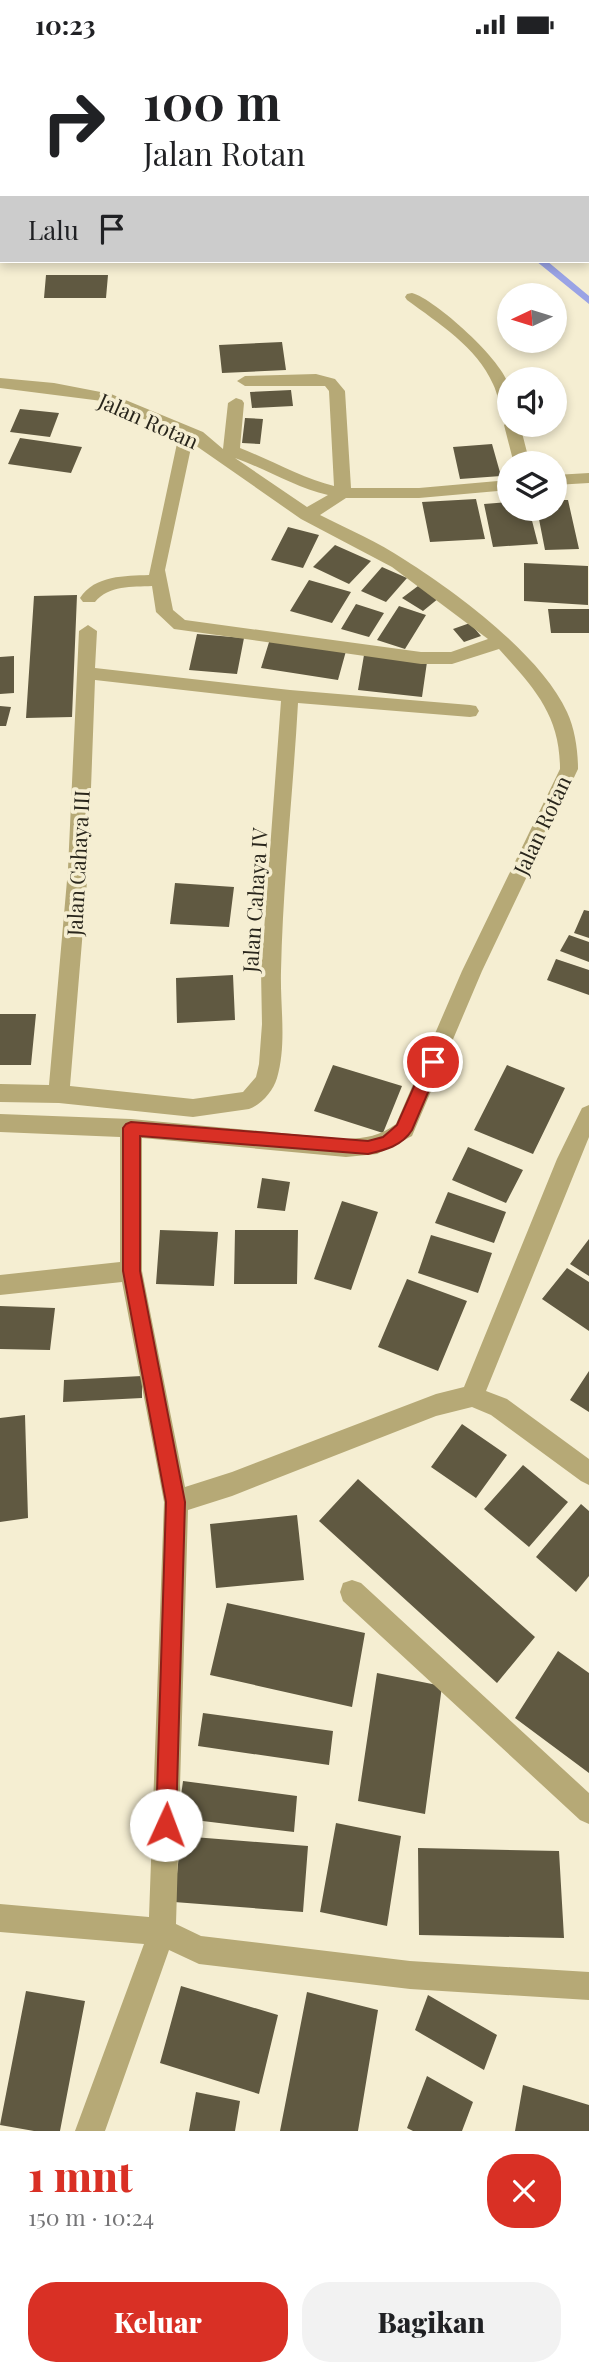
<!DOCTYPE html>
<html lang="id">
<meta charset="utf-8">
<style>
:root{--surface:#fff;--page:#f2f2f2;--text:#202124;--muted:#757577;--accent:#d93025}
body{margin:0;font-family:"Playfair Display",serif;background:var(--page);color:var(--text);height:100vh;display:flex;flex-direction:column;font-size:26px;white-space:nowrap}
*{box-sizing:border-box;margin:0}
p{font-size:23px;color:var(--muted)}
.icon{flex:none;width:38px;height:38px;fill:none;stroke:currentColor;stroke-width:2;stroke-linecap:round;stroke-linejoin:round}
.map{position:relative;height:2082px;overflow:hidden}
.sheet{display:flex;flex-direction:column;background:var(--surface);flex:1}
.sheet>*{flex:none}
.guide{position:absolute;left:0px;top:0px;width:590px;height:214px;box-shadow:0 4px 10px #0003;background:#fff;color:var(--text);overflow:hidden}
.needle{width:46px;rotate:266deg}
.tools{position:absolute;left:497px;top:234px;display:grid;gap:14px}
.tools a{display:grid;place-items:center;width:70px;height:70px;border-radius:50%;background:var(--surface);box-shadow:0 4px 10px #0003;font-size:35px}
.pin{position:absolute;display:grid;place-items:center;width:60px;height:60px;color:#fff;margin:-30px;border:4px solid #fff;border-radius:50%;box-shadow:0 2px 7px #0007}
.me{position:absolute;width:77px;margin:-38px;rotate:2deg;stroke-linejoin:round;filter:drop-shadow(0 0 5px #0008)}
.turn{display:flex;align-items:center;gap:24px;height:147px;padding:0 28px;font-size:32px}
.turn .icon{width:91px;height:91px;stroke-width:2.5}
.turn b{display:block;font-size:49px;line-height:60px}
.then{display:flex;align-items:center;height:66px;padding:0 28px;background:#0003;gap:14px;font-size:26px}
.round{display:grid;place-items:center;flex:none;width:74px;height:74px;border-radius:28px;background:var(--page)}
.overview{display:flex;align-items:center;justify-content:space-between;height:119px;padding:0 28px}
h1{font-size:42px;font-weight:800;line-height:52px;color:var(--accent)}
.button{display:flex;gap:14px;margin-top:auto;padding:14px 28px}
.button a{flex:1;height:80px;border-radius:28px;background:var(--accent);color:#fff;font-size:28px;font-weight:800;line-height:80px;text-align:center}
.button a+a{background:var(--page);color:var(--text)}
.status{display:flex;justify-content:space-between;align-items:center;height:49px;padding:0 35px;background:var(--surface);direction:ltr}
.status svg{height:19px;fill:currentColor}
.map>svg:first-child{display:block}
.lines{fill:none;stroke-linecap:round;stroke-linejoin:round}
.stream{fill:#9aa3e5;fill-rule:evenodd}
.river{fill:#9aa3e5;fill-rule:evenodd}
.building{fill:#605941}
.minor{fill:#b6a976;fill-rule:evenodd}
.route{fill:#d93025;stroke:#8d1f18;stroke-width:2}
.labels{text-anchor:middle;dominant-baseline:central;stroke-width:7;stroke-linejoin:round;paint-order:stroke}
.street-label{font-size:21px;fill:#29261c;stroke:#f5eed2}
</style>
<div class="status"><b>10:23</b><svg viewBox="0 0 49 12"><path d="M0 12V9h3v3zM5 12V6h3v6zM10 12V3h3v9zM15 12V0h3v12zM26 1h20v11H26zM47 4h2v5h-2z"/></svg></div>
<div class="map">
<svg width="589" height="2082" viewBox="0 0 589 2082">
<rect width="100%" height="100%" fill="#f5eed2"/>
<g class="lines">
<path class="stream" d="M588 132H589V138H588Z
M536 212H547L589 247V255Z"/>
<path class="river" d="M0 99H2V131H0Z"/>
</g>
<path class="building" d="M46 226H108L106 249H44Z
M282 293 286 321 222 324 219 296Z
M291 341 293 357 252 359 250 343Z
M20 360 59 364 50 388 10 383Z
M245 369 263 370 260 395 242 394Z
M20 389 82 398 71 424 8 415Z
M492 395 501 427 460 430 453 398Z
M476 450 485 490 430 493 422 453Z
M555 451H568L579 500 545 501 537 460H555Z
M509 453V460H529L538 495 493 498 484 455Z
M288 478 319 486 303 519 271 511Z
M335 496 371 512 349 535 313 518Z
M524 514 588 517V556L524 552Z
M382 518 407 529 386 553 361 542Z
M309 531 351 543 332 574 290 562Z
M418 537 439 549 423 562 402 549Z
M77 546 72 668 26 669 34 547Z
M356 555 384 564 369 588 341 580Z
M399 557 426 566 405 600 377 591Z
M548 560H589V584H551Z
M470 574 481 587 464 593 453 580Z
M197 585 244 589 237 625 189 621Z
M270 590 346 602 338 631 261 619Z
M364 606 427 613 422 648 358 641Z
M14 607V644L0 645V608Z
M0 657 11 658 6 677H0Z
M175 834 234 838 229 878 170 875Z
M584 861 589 862V889L574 884Z
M569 886 589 893V913L560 902Z
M556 910 589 921V946L547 931Z
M233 926 235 971 177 974 176 929Z
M0 965H36L31 1016H0Z
M333 1016 402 1037 383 1084 314 1062Z
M507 1016 565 1039 533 1105 474 1081Z
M468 1098 523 1121 506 1154 452 1131Z
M262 1129 290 1133 285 1162 257 1159Z
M448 1143 506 1163 494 1194 435 1174Z
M342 1152 378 1163 351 1241 314 1230Z
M160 1181 218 1183 214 1237 156 1235Z
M235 1181H298L297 1235H234Z
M431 1186 492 1204 478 1244 418 1224Z
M589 1190V1227L570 1215Z
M567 1219 589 1233V1282L542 1250Z
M407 1230 467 1252 438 1322 378 1298Z
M0 1257 55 1259 50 1301 0 1300Z
M589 1322V1363L570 1351Z
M142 1327V1349L63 1353 64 1331Z
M25 1366 28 1469 0 1473V1369Z
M462 1375 507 1406 476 1449 431 1418Z
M523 1416 568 1453 529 1498 484 1460Z
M358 1430 535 1588 497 1634 319 1472Z
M581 1455 589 1462V1527L576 1543 536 1508Z
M297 1466 304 1531 216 1539 210 1475Z
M227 1554 365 1584 352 1658 210 1626Z
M558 1602 589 1624V1724L515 1669Z
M377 1624 442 1637 425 1765 358 1752Z
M203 1664 333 1682 329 1716 198 1697Z
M183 1732 297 1747 294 1783 178 1769Z
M336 1774 401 1787 387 1877 320 1863Z
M181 1787 308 1797 303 1863 174 1853Z
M418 1799 559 1802 564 1889 419 1886Z
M181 1937 278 1966 259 2045 160 2014Z
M26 1942 85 1952 60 2082H34L0 2076Z
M307 1943 378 1961 358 2082H280Z
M428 1946 497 1986 484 2021 415 1981Z
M427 2027 473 2053 462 2082H413L407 2079Z
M523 2036 589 2056V2082H515Z
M196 2043 240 2052 235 2082H189Z"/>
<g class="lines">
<path class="minor" d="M412 244C435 250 505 313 509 338 511 350 509 364 509 376H520L530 415H514L504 376 509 372 501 367C499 356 498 345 493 335 477 298 438 274 407 251L405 248 407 245Z
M316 325 335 330 345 342 351 439H419L509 431V441L419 449H346L320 466C348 480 378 493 405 511 457 544 541 606 567 663 575 680 578 702 578 720L482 922 412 1087 377 1105 346 1108 142 1089V1222L185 1438 232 1423 436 1345 464 1338 557 1110 582 1059 589 1056V1088L486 1342 507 1350 589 1410V1436L581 1432 491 1366 472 1358 436 1367 232 1447 188 1461 176 1875 201 1887 410 1912 589 1923V1951L410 1940 199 1915 169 1901 105 2082H75L144 1895 0 1883V1855L149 1868 164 1453 122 1233 0 1246V1226L120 1213V1088L0 1083V1065L131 1070 346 1090C366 1089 380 1087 396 1075L462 922 560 720C560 665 533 638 499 600L452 615H421L174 580 156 563 152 537C132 538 109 536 95 553H83L80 549C95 526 125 527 149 526L179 385 102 352 0 339V329L54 334 111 345 203 383 223 400 228 354 236 349 242 351 244 354 240 399C271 411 304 430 334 437L329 342 325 337H245L237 332 245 327ZM192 394 301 470 392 518 488 590 451 603H421L185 571 173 561 165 521ZM235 409C266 420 296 439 328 446L307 458Z
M589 424V434L555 436V426Z
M88 576 97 582 95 619 290 641 470 656 476 657 479 662 476 667 470 668 298 654C293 743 283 833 281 922 280 957 287 995 277 1029 273 1042 262 1055 249 1060L193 1068 59 1054 0 1053V1035L49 1036 68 820 79 582ZM95 631 281 652 261 922 262 975 259 1015 256 1028 243 1043 193 1050 70 1037 88 820Z
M352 1531 361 1534 589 1744V1775L580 1771 343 1552 340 1543 343 1534Z"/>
</g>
<path class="route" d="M433 1006 441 1013 412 1081C402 1097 385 1101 368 1105L140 1087V1222L185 1453 176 1776 173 1783 166 1786 159 1783 156 1776 166 1453 123 1222V1079L126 1075 131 1073 368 1092 383 1088 397 1076 427 1008Z"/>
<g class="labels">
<g class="street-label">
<text transform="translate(149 371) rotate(24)">Jalan Rotan</text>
<text transform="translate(541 776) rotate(-65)">Jalan Rotan</text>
<text transform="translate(77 814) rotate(-87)">Jalan Cahaya III</text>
<text transform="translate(254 851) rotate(-86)">Jalan Cahaya IV</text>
</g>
</g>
</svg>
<div class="tools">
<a><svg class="needle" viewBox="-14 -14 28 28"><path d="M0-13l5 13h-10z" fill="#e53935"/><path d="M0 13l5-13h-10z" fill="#757577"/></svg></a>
<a><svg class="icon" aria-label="sound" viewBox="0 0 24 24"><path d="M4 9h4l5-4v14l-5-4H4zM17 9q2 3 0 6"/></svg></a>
<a><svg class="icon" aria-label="layers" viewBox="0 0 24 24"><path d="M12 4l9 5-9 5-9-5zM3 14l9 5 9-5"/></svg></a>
</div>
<div class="pin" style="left:433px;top:1013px;background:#d93025"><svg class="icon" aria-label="arrive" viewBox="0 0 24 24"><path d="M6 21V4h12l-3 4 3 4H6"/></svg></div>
<svg class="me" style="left:166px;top:1776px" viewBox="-20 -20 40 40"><circle r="19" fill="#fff"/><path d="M0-13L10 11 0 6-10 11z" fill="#d93025"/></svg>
<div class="guide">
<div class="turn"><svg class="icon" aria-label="right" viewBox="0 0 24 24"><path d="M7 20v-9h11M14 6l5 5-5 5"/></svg><div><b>100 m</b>Jalan Rotan</div></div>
<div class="then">Lalu<svg class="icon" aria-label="arrive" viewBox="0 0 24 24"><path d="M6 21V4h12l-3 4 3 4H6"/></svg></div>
</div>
</div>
<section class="sheet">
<div class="overview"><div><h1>1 mnt</h1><p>150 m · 10:24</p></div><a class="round" style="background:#d93025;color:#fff"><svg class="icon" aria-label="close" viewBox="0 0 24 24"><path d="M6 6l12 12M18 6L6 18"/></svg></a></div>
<div class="button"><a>Keluar</a><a>Bagikan</a></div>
</section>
